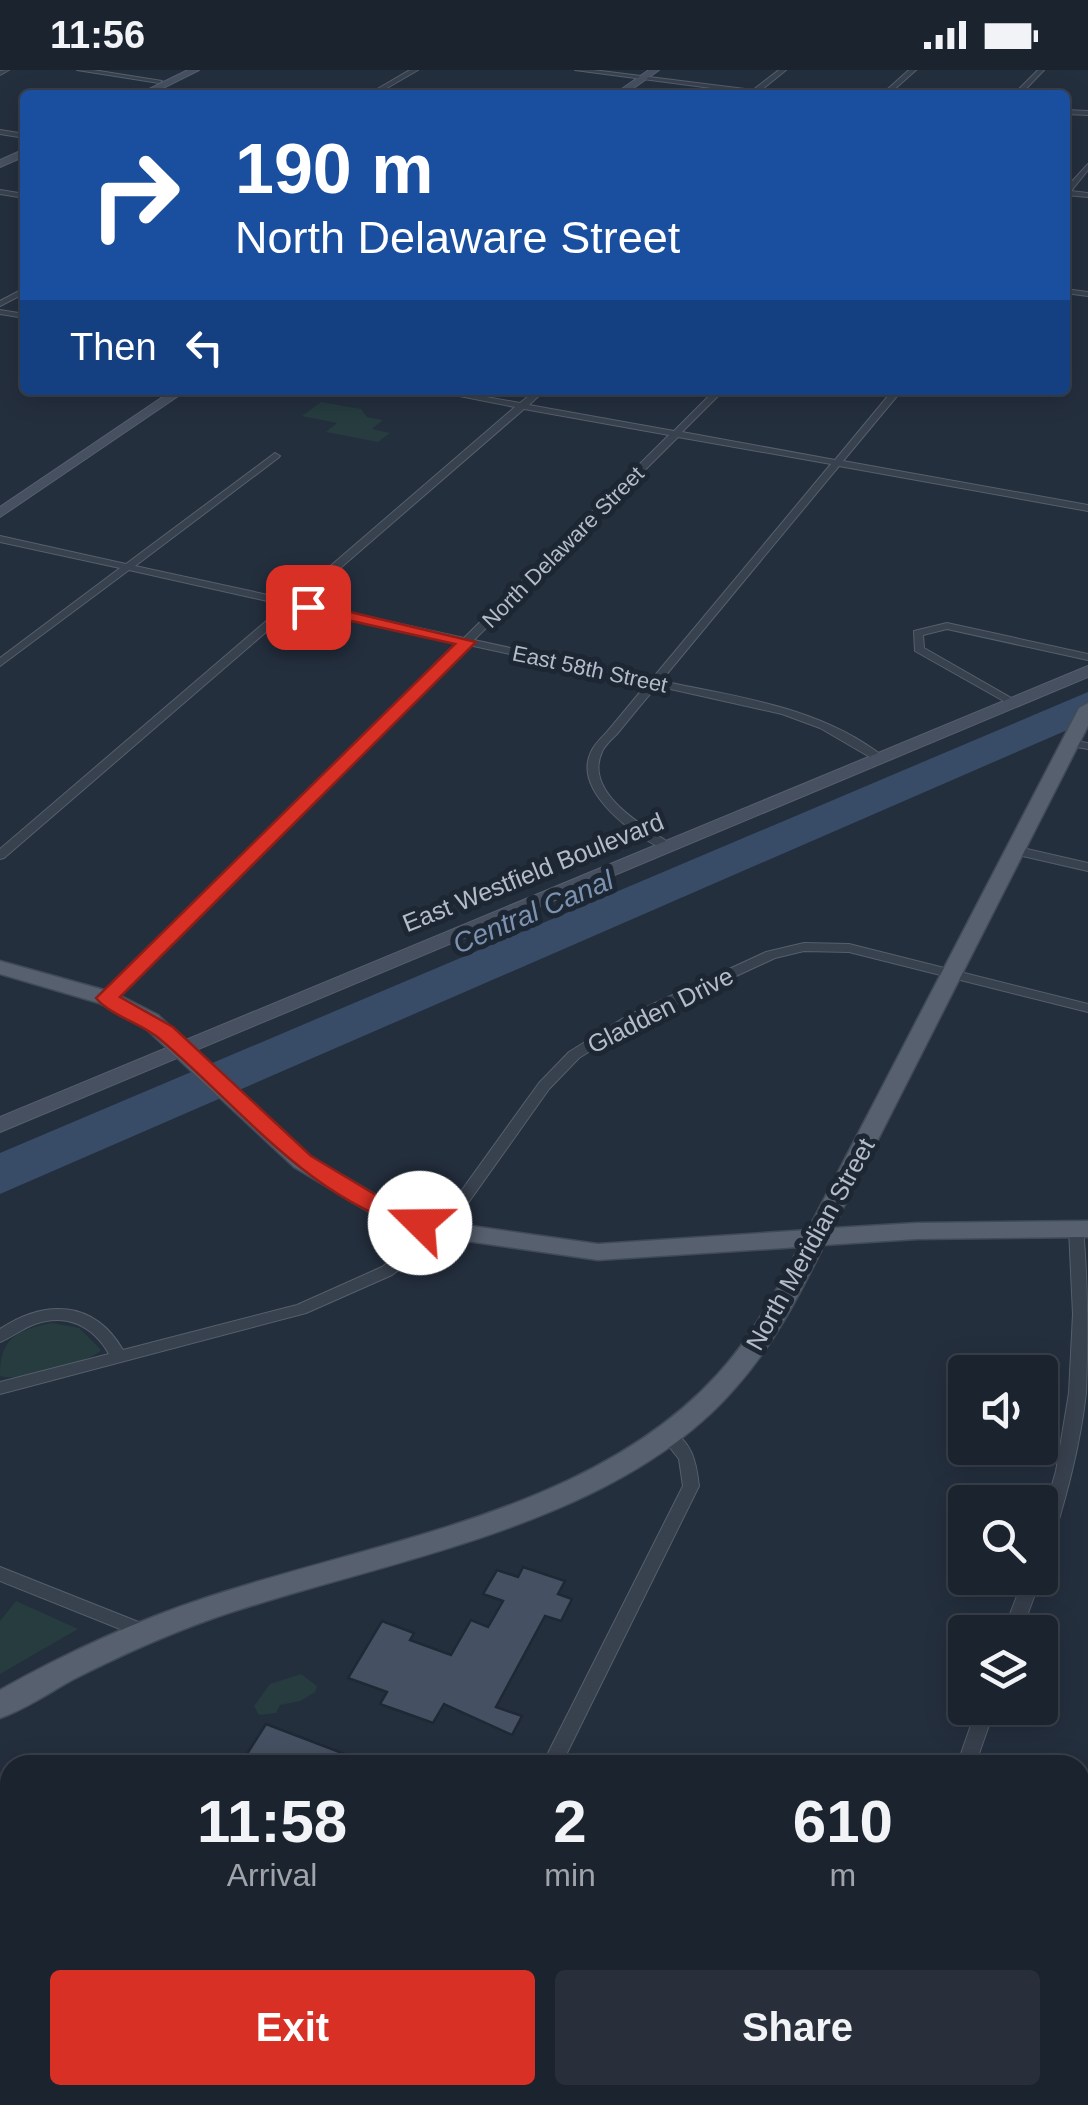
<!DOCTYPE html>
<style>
:root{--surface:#1b232e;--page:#282f3a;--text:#f1f3f6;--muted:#a0a4aa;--line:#39404a;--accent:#d93025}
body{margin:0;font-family:Helvetica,sans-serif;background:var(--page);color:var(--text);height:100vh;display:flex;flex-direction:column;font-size:38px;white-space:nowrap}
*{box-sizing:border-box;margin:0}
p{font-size:32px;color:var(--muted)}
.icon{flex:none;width:55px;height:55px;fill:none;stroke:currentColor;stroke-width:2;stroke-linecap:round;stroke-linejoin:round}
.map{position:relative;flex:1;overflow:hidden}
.details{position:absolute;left:0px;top:1685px;width:1090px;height:350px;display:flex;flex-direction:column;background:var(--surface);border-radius:30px 30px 0 0;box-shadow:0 5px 25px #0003,0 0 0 2px var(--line)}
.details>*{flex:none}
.hud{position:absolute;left:20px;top:20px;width:1050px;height:305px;border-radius:10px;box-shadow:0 5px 25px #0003,0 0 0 2px var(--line);background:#1a4fa0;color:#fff;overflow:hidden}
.tools{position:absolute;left:948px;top:1285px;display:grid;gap:20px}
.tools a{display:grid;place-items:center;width:110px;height:110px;border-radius:10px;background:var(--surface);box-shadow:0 5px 25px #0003,0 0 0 2px var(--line);font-size:50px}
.pin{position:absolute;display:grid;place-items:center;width:85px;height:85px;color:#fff;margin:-42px;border-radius:20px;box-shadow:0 5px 15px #0006}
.me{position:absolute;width:110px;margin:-55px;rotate:292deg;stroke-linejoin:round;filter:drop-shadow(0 0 8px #0008)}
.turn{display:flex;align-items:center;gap:35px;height:210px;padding:0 50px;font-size:45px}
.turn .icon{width:130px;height:130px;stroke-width:2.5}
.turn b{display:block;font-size:70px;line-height:85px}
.then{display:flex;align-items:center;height:95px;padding:0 50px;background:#0003;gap:20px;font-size:38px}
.eta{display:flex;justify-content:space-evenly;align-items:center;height:170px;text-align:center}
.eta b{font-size:60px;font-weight:700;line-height:70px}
.button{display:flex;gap:20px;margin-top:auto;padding:20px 50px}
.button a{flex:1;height:115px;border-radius:10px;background:var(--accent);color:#fff;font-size:40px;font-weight:700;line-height:115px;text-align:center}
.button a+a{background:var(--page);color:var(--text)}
.status{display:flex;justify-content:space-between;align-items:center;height:70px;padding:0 50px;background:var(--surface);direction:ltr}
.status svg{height:28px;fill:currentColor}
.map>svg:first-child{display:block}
.green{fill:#263c3f}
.water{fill:#394c67}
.building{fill:#455162;stroke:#1f2835;stroke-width:2.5}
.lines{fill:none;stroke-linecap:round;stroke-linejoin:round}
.street-casing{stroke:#565f6c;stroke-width:2}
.secondary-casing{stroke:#565f6c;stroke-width:2}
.primary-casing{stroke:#414a57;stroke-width:3}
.street{fill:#38414e;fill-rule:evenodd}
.secondary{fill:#465061;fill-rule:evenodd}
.primary{fill:#56606e;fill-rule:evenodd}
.route{fill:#d93025;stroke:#8d1f18;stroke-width:2.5}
.labels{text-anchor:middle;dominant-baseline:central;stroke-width:10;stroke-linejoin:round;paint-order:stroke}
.far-street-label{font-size:22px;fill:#b4bcc9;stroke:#1d2633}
.street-label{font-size:25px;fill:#b4bcc9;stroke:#1d2633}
.water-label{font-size:28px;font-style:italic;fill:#7c92b1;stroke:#1d2633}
</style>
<div class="status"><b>11:56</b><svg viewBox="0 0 49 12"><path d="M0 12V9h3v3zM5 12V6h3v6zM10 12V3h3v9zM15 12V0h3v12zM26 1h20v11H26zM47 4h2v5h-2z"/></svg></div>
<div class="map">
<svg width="1088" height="2035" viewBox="0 0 1088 2035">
<rect width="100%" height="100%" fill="#242f3e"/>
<path class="green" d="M321 332 361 339 367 347 383 350 372 359 390 363 378 372 326 362 337 353 302 346Z
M52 1253 79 1258 101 1280C89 1293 17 1312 0 1306 0 1268 16 1260 52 1253Z
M16 1531 78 1559 0 1604V1551Z
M301 1604 317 1616 315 1622 300 1631 280 1635 276 1643 259 1645 254 1636 270 1614Z"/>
<path class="water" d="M1088 622V651L0 1124V1083Z"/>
<path class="building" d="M523 1497 565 1511 558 1524 572 1529 561 1551 545 1546 496 1637 522 1646 512 1665 444 1634 433 1653 380 1634 387 1622 348 1608 382 1551 414 1563 410 1570 451 1585 471 1550 488 1557 503 1531 483 1524 497 1500 518 1507Z
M266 1654 371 1694 370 1695H240Z"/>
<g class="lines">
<g class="street-casing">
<path id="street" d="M9 0 0 5V1Z
M77 0H93L162 11 159 13Z
M410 0H418L375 25H367Z
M575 0H593L753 20 779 0H786L760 21 783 25H750L749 23Z
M909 0H916L888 25H881Z
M1038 0H1044L1020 25H1013Z
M1065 40 1088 41V45L1065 44Z
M0 60 25 64V68L0 64Z
M1088 94V100L1071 121 1088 123V127L1065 125V119Z
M0 120 25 124V128L0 124Z
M25 218V223L0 236V231Z
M1065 219 1088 222V226L1065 223Z
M0 240 25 244V248L0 244Z
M429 320H447L520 333 536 320H545L529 335 674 361 715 320H724L682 362 835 390 893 320H902L843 391 1088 435V441L839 396 661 611C737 627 822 637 885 688L883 690H875L820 658 782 644 657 616C643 632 630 648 617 664 612 669 604 676 602 682 583 723 645 757 671 774L673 777 667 781C636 767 572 722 591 682 594 675 601 668 606 663 620 647 633 630 647 614L469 575 112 931H102L100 928 102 925 459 573 295 537 4 788 0 789V779L285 535 129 500 0 596V588L120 498 0 472V466L126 494 275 383 280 386 278 388 135 496 291 530 515 337ZM524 339 669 365 464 568 301 532ZM678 367 831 394 652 609 474 570Z
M947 553 1088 584V590L947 559 923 565 924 578 1018 632 1013 635 1009 634 915 581 914 561Z
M1069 670 1088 673V679L1065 675V671Z
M1014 776 1088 793V801L1010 783 1008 780Z
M804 873 849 874 1088 934V942L849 882 804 881 775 888 635 953 579 988 549 1019 446 1164 392 1205 306 1243 0 1324V1312L109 1284C93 1256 67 1243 35 1254 23 1258 12 1267 0 1272V1259C45 1229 94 1230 123 1280L297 1235 382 1197 436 1156 539 1013 569 982 625 947 766 882Z
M1076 1154 1081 1155 1083 1159C1088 1213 1088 1269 1086 1323 1080 1378 1065 1431 1049 1483L1046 1488 1040 1490V1457L1056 1401 1069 1323 1073 1244 1069 1159 1071 1155Z
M667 1358C692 1371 696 1390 699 1416L561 1695H542L683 1416 679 1389 659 1364 661 1360Z
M0 1497 151 1557 154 1562 151 1567 145 1569 0 1511Z
M1040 1507 1041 1508 1021 1562H1003L1024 1508Z
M977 1638H995L975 1695H957Z
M1080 1911 1088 1914V1934L1080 1931Z
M370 2025H392L387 2035H365Z"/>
</g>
<g class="secondary-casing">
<path id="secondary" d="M188 0H199L149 25H137Z
M649 0H659L624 25H613Z
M25 79V86L0 97V90Z
M173 320H187L0 447V437Z
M1088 596V607L0 1062V1047Z"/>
</g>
<g class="primary-casing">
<path id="primary" d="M1088 633V656L833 1158 917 1153 1088 1151V1167L917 1169 824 1175C799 1226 774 1274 736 1317 615 1458 382 1490 214 1548 166 1565 119 1586 74 1609 50 1622 26 1639 0 1648V1620C66 1583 135 1551 208 1527 376 1471 592 1442 717 1305 752 1267 776 1222 799 1177L598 1190 432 1166 376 1146 294 1097 142 955 99 933 0 904V891L115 923 158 945 310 1087 392 1134 444 1152 598 1174 808 1160 1079 638Z"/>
</g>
<use href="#street" class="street"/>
<use href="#secondary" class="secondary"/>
<use href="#primary" class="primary"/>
</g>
<path class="route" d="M308 532 476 572 120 927 173 957 311 1086 376 1125 429 1147 432 1153 420 1161C309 1130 244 1041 161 970 142 953 112 947 96 928L455 574 302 540 299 537Z"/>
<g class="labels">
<g class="far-street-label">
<text transform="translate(563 477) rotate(-45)">North Delaware Street</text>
<text transform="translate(590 599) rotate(12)">East 58th Street</text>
</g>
<g class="street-label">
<text transform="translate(533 802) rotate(-22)">East Westfield Boulevard</text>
<text transform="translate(660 940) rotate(-27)">Gladden Drive</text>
<text transform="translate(810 1174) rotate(-61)">North Meridian Street</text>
</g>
<g class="water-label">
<text transform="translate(533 842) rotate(-23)">Central Canal</text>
</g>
</g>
</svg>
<div class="tools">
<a><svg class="icon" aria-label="sound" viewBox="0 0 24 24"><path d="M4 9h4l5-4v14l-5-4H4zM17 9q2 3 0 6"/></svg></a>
<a><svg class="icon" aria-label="search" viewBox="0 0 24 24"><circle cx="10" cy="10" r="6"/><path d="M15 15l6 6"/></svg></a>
<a><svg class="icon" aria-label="layers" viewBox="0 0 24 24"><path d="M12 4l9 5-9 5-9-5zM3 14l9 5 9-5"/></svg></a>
</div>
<div class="pin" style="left:308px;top:537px;background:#d93025"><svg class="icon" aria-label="arrive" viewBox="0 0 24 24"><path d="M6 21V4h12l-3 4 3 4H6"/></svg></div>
<svg class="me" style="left:420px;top:1153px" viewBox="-20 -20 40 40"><circle r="19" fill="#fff"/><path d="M0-13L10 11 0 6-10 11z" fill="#d93025"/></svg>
<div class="hud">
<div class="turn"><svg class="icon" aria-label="right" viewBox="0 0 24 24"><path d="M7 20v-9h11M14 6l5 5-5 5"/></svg><div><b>190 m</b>North Delaware Street</div></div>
<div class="then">Then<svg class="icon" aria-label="left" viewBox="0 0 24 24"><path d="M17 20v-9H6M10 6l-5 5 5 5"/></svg></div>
</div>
<section class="details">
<div class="eta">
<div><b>11:58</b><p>Arrival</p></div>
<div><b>2</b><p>min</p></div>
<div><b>610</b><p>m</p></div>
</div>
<div class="button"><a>Exit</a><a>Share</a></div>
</section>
</div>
